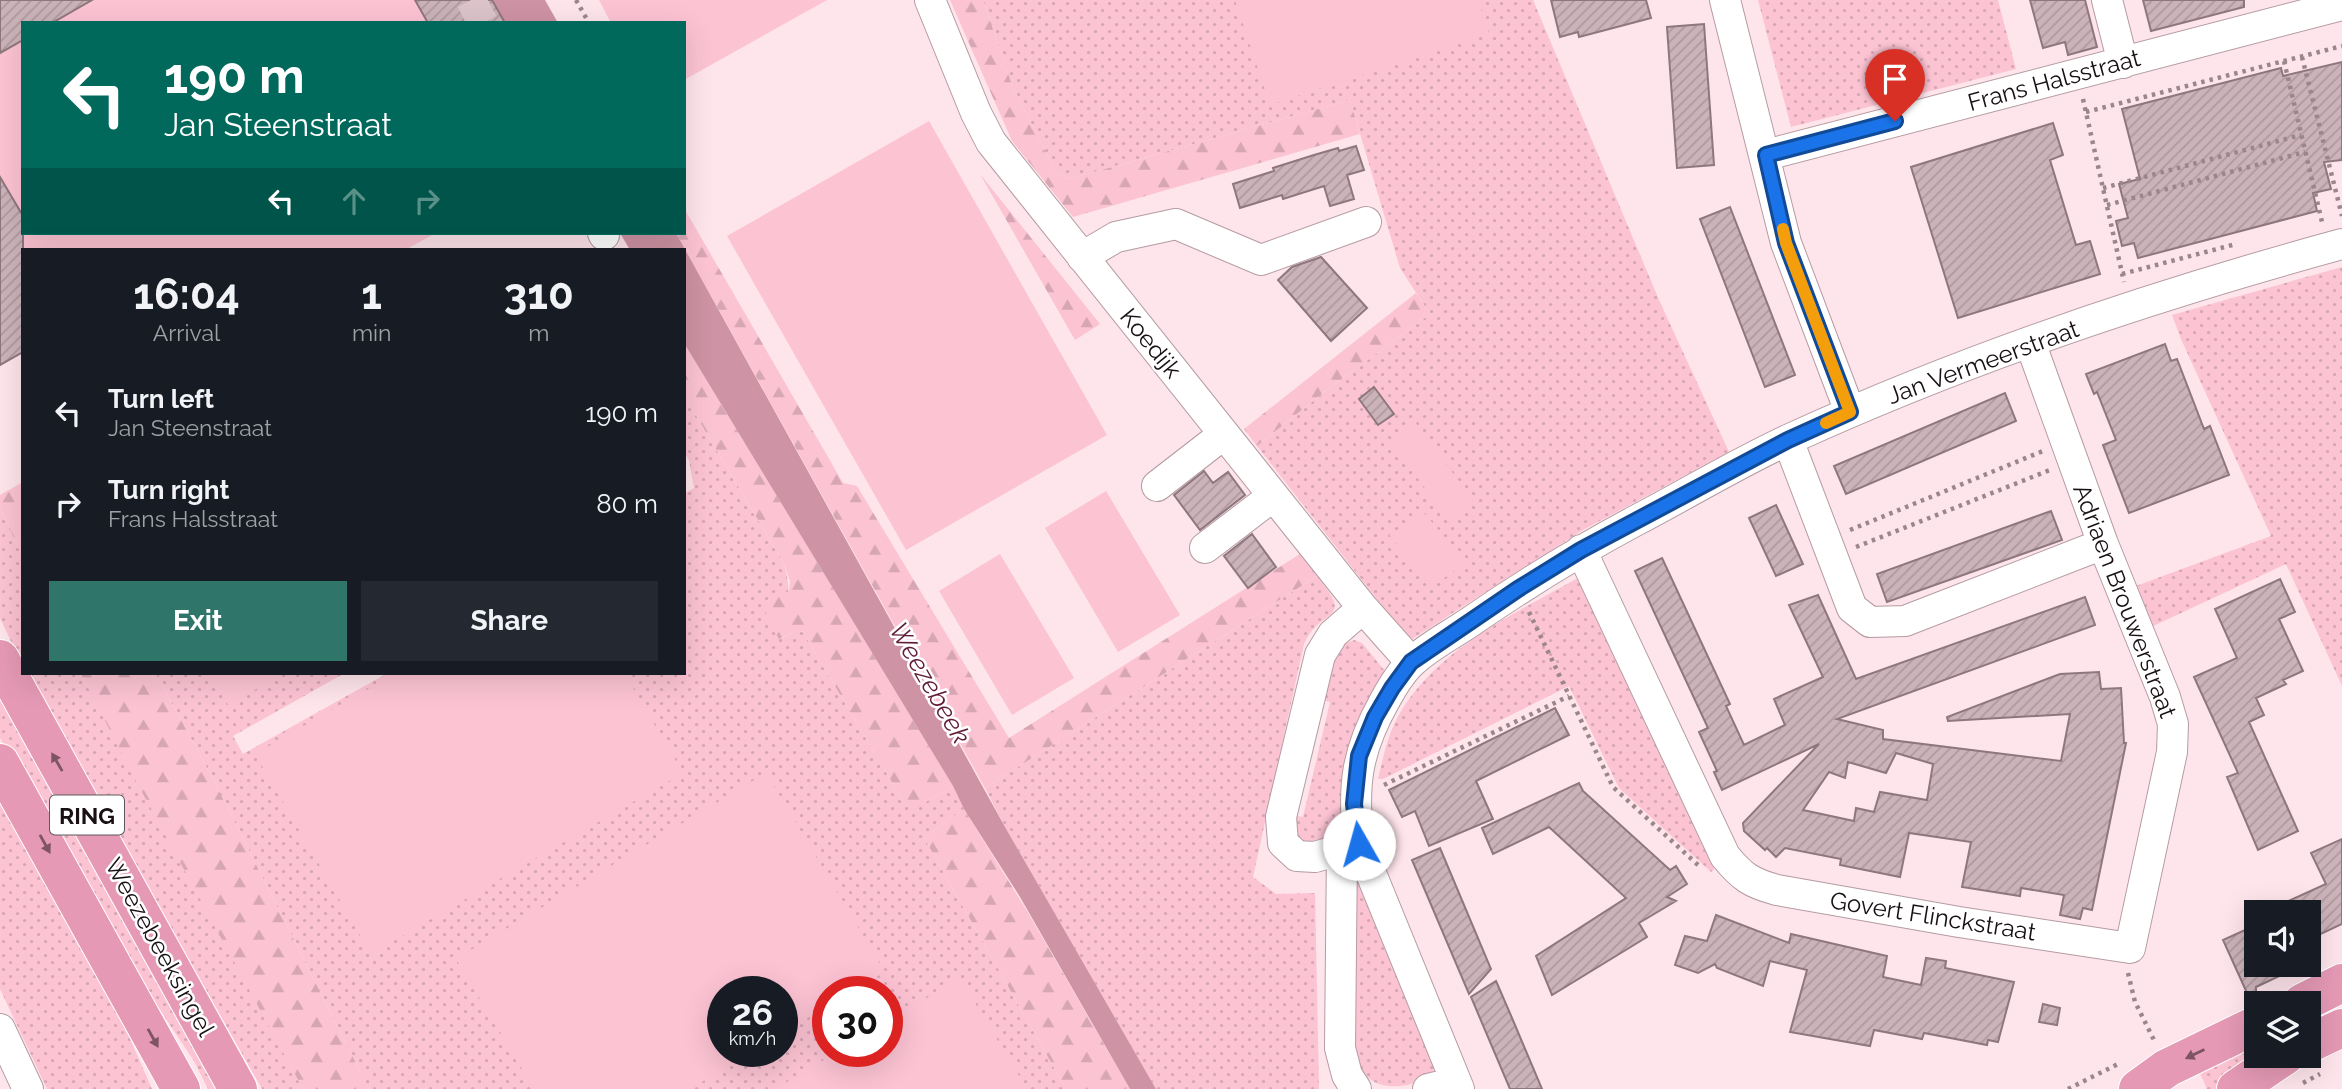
<!DOCTYPE html>
<style>
:root{--surface:#171b24;--page:#242831;--text:#f1f3f6;--muted:#9ea1a6;--accent:#307569}
body{margin:0;font-family:Raleway,sans-serif;background:var(--page);color:var(--text);height:100vh;display:flex;flex-direction:column;font-size:26px;white-space:nowrap}
*{box-sizing:border-box;margin:0}
p{font-size:23px;color:var(--muted)}
.icon{flex:none;width:38px;height:38px;fill:none;stroke:currentColor;stroke-width:2;stroke-linecap:round;stroke-linejoin:round}
.map{position:relative;flex:1;overflow:hidden}
.details{position:absolute;left:21px;top:248px;width:665px;height:427px;display:flex;flex-direction:column;background:var(--surface);border-radius:0px;box-shadow:0 7px 28px #0002}
.details>*{flex:none}
.banner{position:absolute;left:21px;top:21px;width:665px;height:214px;border-radius:0px;box-shadow:0 7px 28px #0002;background:#00695c;color:#fff;overflow:hidden}
.buttons{position:absolute;left:2244px;top:900px;display:grid;gap:14px}
.buttons a{display:grid;place-items:center;width:77px;height:77px;border-radius:0px;background:var(--surface);box-shadow:0 7px 28px #0002;font-size:35px}
.speed{position:absolute;left:707px;top:976px;display:flex;gap:14px;font-size:35px;font-weight:700;text-align:center}
.speed>*{display:grid;place-content:center;width:91px;height:91px;border-radius:50%;background:var(--surface);box-shadow:0 7px 28px #0002;line-height:1}
.speed small{font-size:18px;font-weight:400}
.speed .limit{border:10px solid #d22;background:#fff;color:#111}
.pin{position:absolute;display:grid;place-items:center;width:60px;height:60px;color:#fff;margin:-72px -30px;border-radius:50% 50% 50% 0;rotate:-45deg;box-shadow:0 0 7px #0007}
.pin .icon{rotate:45deg}
.me{position:absolute;width:77px;margin:-38px;rotate:353deg;stroke-linejoin:round;filter:drop-shadow(0 0 5px #0008)}
.turn{display:flex;align-items:center;gap:24px;height:147px;padding:0 28px;font-size:32px}
.turn .icon{width:91px;height:91px;stroke-width:2.5}
.turn b{display:block;font-size:49px;line-height:60px}
.lanes{display:flex;align-items:center;height:66px;padding:0 28px;background:#0003;justify-content:center;gap:35px;direction:ltr}
.lanes .off{opacity:.35}
.eta{display:flex;justify-content:space-evenly;align-items:center;height:119px;text-align:center}
.eta b{font-size:42px;font-weight:700;line-height:49px}
.primary-button{display:flex;gap:14px;margin-top:auto;padding:14px 28px}
.primary-button a{flex:1;height:80px;border-radius:0px;background:var(--accent);color:#fff;font-size:28px;font-weight:700;line-height:80px;text-align:center}
.primary-button a+a{background:var(--page);color:var(--text)}
ul{padding:0;list-style:none}
li{display:flex;align-items:center;gap:21px;height:91px;padding:0 28px}
li div{flex:1}
li b{display:block;font-size:26px}
li em{font-style:normal}
.map>svg:first-child{display:block}
.grass{fill:url(#grass-dots);fill-rule:evenodd}
.forest{fill:url(#forest-firs)}
.park{fill:#fcc3d3}
.water{fill:#ce93a4}
.building{fill:url(#building-hatch);stroke:#8f777e;stroke-width:2;fill-rule:evenodd}
.lines{fill:none;stroke-linecap:round;stroke-linejoin:round}
.minor-tunnel{stroke:#dcc4ca;stroke-width:30;stroke-dasharray:30 15;stroke-linecap:butt}
.minor-casing{stroke:#b49ca2;stroke-width:32}
.major-casing{stroke:#fff;stroke-width:40}
.path{stroke:#99878c;stroke-width:4.5;stroke-dasharray:3.5 5;stroke-linecap:butt}
.minor{stroke:#fff;stroke-width:30}
.major{stroke:#e599b5;stroke-width:38}
.oneway{fill:#7e5464}
.route-casing{stroke:#114b97;stroke-width:18}
.route{stroke:#1a73e8;stroke-width:12}
.slow{stroke:#f59e0b;stroke-width:12}
.labels{text-anchor:middle;dominant-baseline:central;stroke-width:5;stroke-linejoin:round;paint-order:stroke}
.shield{fill:#fff;stroke:#5d5859;stroke-width:2}
.shield-label{font-size:23px;font-weight:bold;fill:#181012}
.street-label{font-size:24px;fill:#181012;stroke:#fff}
.water-label{font-size:26px;font-style:italic;fill:#621c38;stroke:#fff}
</style>
<div class="map">
<svg width="2342" height="1089" viewBox="0 0 2342 1089">
<defs>
<pattern id="grass-dots" width="8" height="8" patternUnits="userSpaceOnUse" patternTransform="scale(1.75)"><rect width="8" height="8" fill="#fcc3d3"/><path d="M2 2h.1M6 6h.1" fill="none" stroke="#d7a6b4" stroke-width="1.8" stroke-linecap="round"/></pattern>
<pattern id="forest-firs" width="22" height="20" patternUnits="userSpaceOnUse" patternTransform="scale(1.75)"><rect width="22" height="20" fill="#fcc3d3"/><path d="M5 1l3.5 6h-7zM16 11l3.5 6h-7z" fill="#d7a6b4"/></pattern>
<pattern id="building-hatch" width="6" height="6" patternUnits="userSpaceOnUse" patternTransform="scale(1.75)"><rect width="6" height="6" fill="#ccb3ba"/><path d="M-1 1l2-2M0 6l6-6M5 7l2-2" fill="none" stroke="#ae999f"/></pattern>
</defs>
<rect width="100%" height="100%" fill="#fee4eb"/>
<path class="grass" d="M983 0H1533L1659 300 1729 452 1583 530 1412 639 1405 635 1257 446 1323 393 1430 314 1400 268 1350 100 1069 179 1056 173 1012 85Z
M1758 0H1998L2016 69 1791 127Z
M2342 267V686L2286 564 2151 627 2136 586 2271 536 2181 339 2172 315Z
M684 395 783 562C794 593 786 609 780 639L797 630 803 632 903 801 922 804 953 786 964 809 926 836 927 843 1066 1089H369L213 779 156 674H343L233 736 243 754 386 674H684V494L694 488 689 461 684 451ZM723 992H782V1052H723ZM828 992H887V1052H828Z
M0 507 23 558V667L0 618Z
M1317 576C1356 624 1321 605 1304 644L1253 877 1276 894 1315 893 1319 1089H1156L1005 827 985 788Z
M1576 579 1583 581 1717 866 1711 872 1619 788 1569 686 1383 779H1378C1383 758 1388 733 1400 713 1439 648 1512 615 1576 579Z
M1354 640 1362 643 1385 671 1347 834 1298 847 1285 814 1303 817 1330 702 1312 697 1325 652Z
M27 674H81L303 1089H262Z
M0 686 221 1089H208L194 1061 96 914 0 738Z
M0 792 99 968 152 1089H47L0 989Z
M1355 879 1359 881 1435 1066C1431 1078 1422 1081 1411 1084 1392 1089 1370 1087 1360 1067 1350 1046 1354 1015 1354 993 1355 955 1355 917 1355 879Z
M2256 1033V1055L2221 1089H2207L2195 1062Z"/>
<path class="forest" d="M950 0H983L1012 85 1056 173 1069 179 1350 100 1360 134 1073 217 1012 141Z
M980 174 1100 324 1075 340Z
M684 208 843 483 857 486 1009 738 1300 554 1317 576 985 788 676 233H684Z
M1416 293 1430 314 1323 393 1257 446 1244 429Z
M684 343 953 786 922 804 909 808 903 801 803 632 797 630 779 639 762 605 789 591 790 581 783 562 684 395Z
M23 482V558L0 507V495Z
M81 674H156L213 779 369 1089H303L136 781Z
M964 809 1027 911 1130 1089H1066L927 843 926 836Z"/>
<path class="park" d="M0 0H478L491 23H23V233H436L405 250H23L0 282Z
M599 0H827L684 80V23H611Z
M1235 0H1478L1489 33 1270 105Z
M929 121 1107 435 906 550 727 236Z
M1415 422 1475 503 1450 522 1390 441Z
M1106 491 1180 615 1118 652 1045 528Z
M1424 513 1466 562 1432 587 1389 535Z
M1000 554 1074 678 1012 715 939 591Z
M209 674H283L228 705Z
M394 674H625L683 773 371 954 255 754Z
M766 773 885 972 851 992H828V1006L782 1033V992H723V1052H752L690 1089H534L456 959Z
M960 978 1027 1089H775L837 1052H887V1022Z"/>
<path class="water" d="M489 0H545L558 23H502Z
M620 233H676L1005 827 1156 1089H1130L1020 897 964 809 953 786 684 343V250H630Z"/>
<path class="building" d="M0 0H92L52 23H23V40L0 53Z
M415 0H492L505 23H428Z
M1551 0H1646L1651 18 1579 37 1578 32 1560 37Z
M2030 0H2085L2097 47 2068 55 2065 42 2043 48Z
M2143 0H2244V7L2151 31Z
M1704 24 1714 165 1677 168 1667 27Z
M2342 62V160L2324 162 2331 189 2313 193 2317 211 2138 258 2134 243 2122 246 2116 221 2128 218 2119 184 2140 179 2122 109 2281 68 2283 76Z
M2053 123 2063 155 2050 160 2076 245 2090 241 2100 274 1958 318 1911 167Z
M1356 146 1364 170 1347 175 1354 199 1330 206 1324 186 1283 199 1282 195 1240 208 1233 184 1274 171 1273 168 1314 155 1338 148 1339 151Z
M0 177 23 216V352L0 365Z
M1730 207 1795 375 1765 387 1700 219Z
M1321 257 1367 308 1331 341 1278 280 1292 267Z
M2165 344 2171 361 2177 359 2204 429 2210 426 2229 475 2129 513 2103 445 2116 440 2097 392 2094 394 2086 374Z
M1374 387 1394 414 1378 425 1359 399Z
M2005 393 2016 421 1846 494 1834 466Z
M1204 471 1213 483 1228 472 1245 495 1200 530 1174 495Z
M1776 505 1803 564 1776 576 1749 518Z
M2051 511 2062 540 1887 602 1877 574Z
M1252 534 1276 567 1248 588 1224 556Z
M1662 558 1730 704 1726 706 1744 745 1785 725 1774 699 1823 677 1789 605 1818 595 1856 679 2085 597 2095 625 1837 719 1883 730V739L2061 761 2070 714 1948 721 1947 717 2060 674 2099 672 2101 689 2121 688 2124 743H2126L2092 910 2083 908 2080 919 2060 915 2064 895 2021 888 2020 896 1962 887 1971 842 1909 833 1900 877 1840 865 1841 859 1785 848 1776 857 1767 848 1765 850 1744 831 1743 823 1819 744 1722 790 1714 772 1717 771 1699 732 1708 728 1635 571ZM1896 753 1933 764 1927 800 1880 792 1874 812 1856 808 1854 821 1803 810 1829 772 1845 778 1848 762 1886 773Z
M2280 579 2295 612 2279 619 2303 671 2283 680 2286 684 2256 698 2264 715 2249 722 2298 831 2258 850 2227 777 2238 773 2194 677 2237 658 2215 609Z
M1555 708 1569 735 1476 781 1493 819 1429 846 1415 811 1402 817 1389 790Z
M1579 783 1583 791 1670 870 1676 866 1687 884 1667 897 1676 901 1639 923 1647 937 1552 995 1536 956 1626 898 1549 827 1493 854 1482 828Z
M2342 839V924L2308 940V912H2264L2326 884 2311 853Z
M1440 848 1491 969 1469 994 1412 860Z
M1716 915 1789 943 1791 934 1887 956 1883 977 1921 985 1926 958 1946 961 1945 968 2014 982 1998 1042 1988 1040 1987 1045 1924 1033 1922 1039 1874 1030 1870 1046 1790 1032 1807 970 1770 961 1763 986 1717 968 1715 964 1698 973 1675 965 1685 936 1707 941Z
M2256 925V964H2305L2256 987V1003L2252 1004 2223 940Z
M1496 981 1512 1018 1542 1089H1510L1471 997Z
M2043 1004 2060 1008 2057 1025 2039 1022Z"/>
<g class="lines">
<path class="minor-tunnel" d="M471 0 483 23"/>
<g class="minor-casing">
<path id="minor" d="M930 0 976 113 991 142 1363 608 1411 662
M1725 0 1786 243 1850 412
M2107 0 2123 63
M1766 155 2342 5
M603 233 604 235
M1082 257 1116 237 1176 224 1261 260 1366 222
M1788 440 1852 608 1870 622 1905 621 2103 544
M1157 486 1224 434
M1205 548 1273 496
M1581 550 1725 856C1742 877 1751 883 1777 890L1959 922 2130 948 2172 752 2173 724 2165 697 2103 544 2030 342
M1359 844 1315 857 1297 856 1283 843 1281 817 1320 655 1333 634 1363 608
M1342 849 1340 1048 1347 1075 1356 1089
M0 1029 28 1089
M1428 1089 1456 1082
M1459 1089 1359 844C1352 788 1356 752 1384 702 1391 689 1400 673 1412 662 1428 647 1449 636 1467 624 1522 586 1577 552 1635 521 1687 494 1739 462 1792 438 1969 357 2155 295 2342 244"/>
</g>
<g class="major-casing">
<path id="major" d="M0 659 238 1089
M0 763 181 1089
M2302 1003 2342 983
M2308 1044 2342 1028
M2138 1089 2167 1068 2256 1025
M2236 1089 2286 1055"/>
</g>
<path class="path" d="M576 0 589 23
M2302 57 2342 216
M2284 61 2322 222
M2083 99 2124 282
M2086 112 2342 46
M2103 188 2301 135
M2107 205 2305 152
M2122 274 2236 244
M1850 530 2043 451
M1856 547 2050 470
M1529 612 1613 787 1698 865
M1384 785 1569 696
M2128 973 2135 1002 2155 1042
M2303 1083 2320 1074
M2068 1089 2118 1064"/>
<use href="#minor" class="minor"/>
<use href="#major" class="major"/>
</g>
<defs><path id="oneway-solid" d="M-6-.8H1V-3.2L6.5 0L1 3.2V.8H-6Z" transform="scale(1.75)"/></defs>
<g class="oneway">
<use href="#oneway-solid" transform="translate(57 762) rotate(-120)"/>
<use href="#oneway-solid" transform="translate(45 844) rotate(61)"/>
<use href="#oneway-solid" transform="translate(153 1038) rotate(61)"/>
<use href="#oneway-solid" transform="translate(2195 1054) rotate(154)"/>
</g>
<g class="lines">
<g class="route-casing">
<path id="route" d="M1359 844 1354 804 1359 756 1375 717 1392 688 1411 662 1518 589 1581 550 1788 440 1850 412 1786 243 1766 155 1895 121"/>
</g>
<use href="#route" class="route"/>
<path class="slow" d="M1783 229 1786 243 1850 412 1826 423"/>
</g>
<g class="labels">
<rect class="shield" x="50" y="795.5" width="74" height="39" rx="5"/>
<g class="shield-label">
<text x="87" y="815">RING</text>
</g>
<g class="street-label">
<text transform="translate(2054 80) rotate(-15)">Frans Halsstraat</text>
<text transform="translate(1151 343) rotate(51)">Koedijk</text>
<text transform="translate(1983 362) rotate(-20)">Jan Vermeerstraat</text>
<text transform="translate(2125 601) rotate(69)">Adriaen Brouwerstraat</text>
<text transform="translate(1933 916) rotate(9)">Govert Flinckstraat</text>
<text transform="translate(160 947) rotate(61)">Weezebeeksingel</text>
</g>
<g class="water-label">
<text transform="translate(930 683) rotate(60)">Weezebeek</text>
</g>
</g>
</svg>
<div class="buttons">
<a><svg class="icon" aria-label="sound" viewBox="0 0 24 24"><path d="M4 9h4l5-4v14l-5-4H4zM17 9q2 3 0 6"/></svg></a>
<a><svg class="icon" aria-label="layers" viewBox="0 0 24 24"><path d="M12 4l9 5-9 5-9-5zM3 14l9 5 9-5"/></svg></a>
</div>
<div class="speed"><div>26<small>km/h</small></div><div class="limit">30</div></div>
<div class="pin" style="left:1895px;top:121px;background:#d93025"><svg class="icon" aria-label="arrive" viewBox="0 0 24 24"><path d="M6 21V4h12l-3 4 3 4H6"/></svg></div>
<svg class="me" style="left:1359px;top:844px" viewBox="-20 -20 40 40"><circle r="19" fill="#fff"/><path d="M0-13L10 11 0 6-10 11z" fill="#1a73e8"/></svg>
<div class="banner">
<div class="turn"><svg class="icon" aria-label="left" viewBox="0 0 24 24"><path d="M17 20v-9H6M10 6l-5 5 5 5"/></svg><div><b>190 m</b>Jan Steenstraat</div></div>
<div class="lanes"><svg class="icon" aria-label="left" viewBox="0 0 24 24"><path d="M17 20v-9H6M10 6l-5 5 5 5"/></svg><svg class="icon off" aria-label="ahead" viewBox="0 0 24 24"><path d="M12 20V5M6 11l6-6 6 6"/></svg><svg class="icon off" aria-label="right" viewBox="0 0 24 24"><path d="M7 20v-9h11M14 6l5 5-5 5"/></svg></div>
</div>
<section class="details">
<div class="eta">
<div><b>16:04</b><p>Arrival</p></div>
<div><b>1</b><p>min</p></div>
<div><b>310</b><p>m</p></div>
</div>
<ul>
<li><svg class="icon" aria-label="left" viewBox="0 0 24 24"><path d="M17 20v-9H6M10 6l-5 5 5 5"/></svg><div><b>Turn left</b><p>Jan Steenstraat</p></div><em>190 m</em></li>
<li><svg class="icon" aria-label="right" viewBox="0 0 24 24"><path d="M7 20v-9h11M14 6l5 5-5 5"/></svg><div><b>Turn right</b><p>Frans Halsstraat</p></div><em>80 m</em></li>
</ul>
<div class="primary-button"><a>Exit</a><a>Share</a></div>
</section>
</div>
